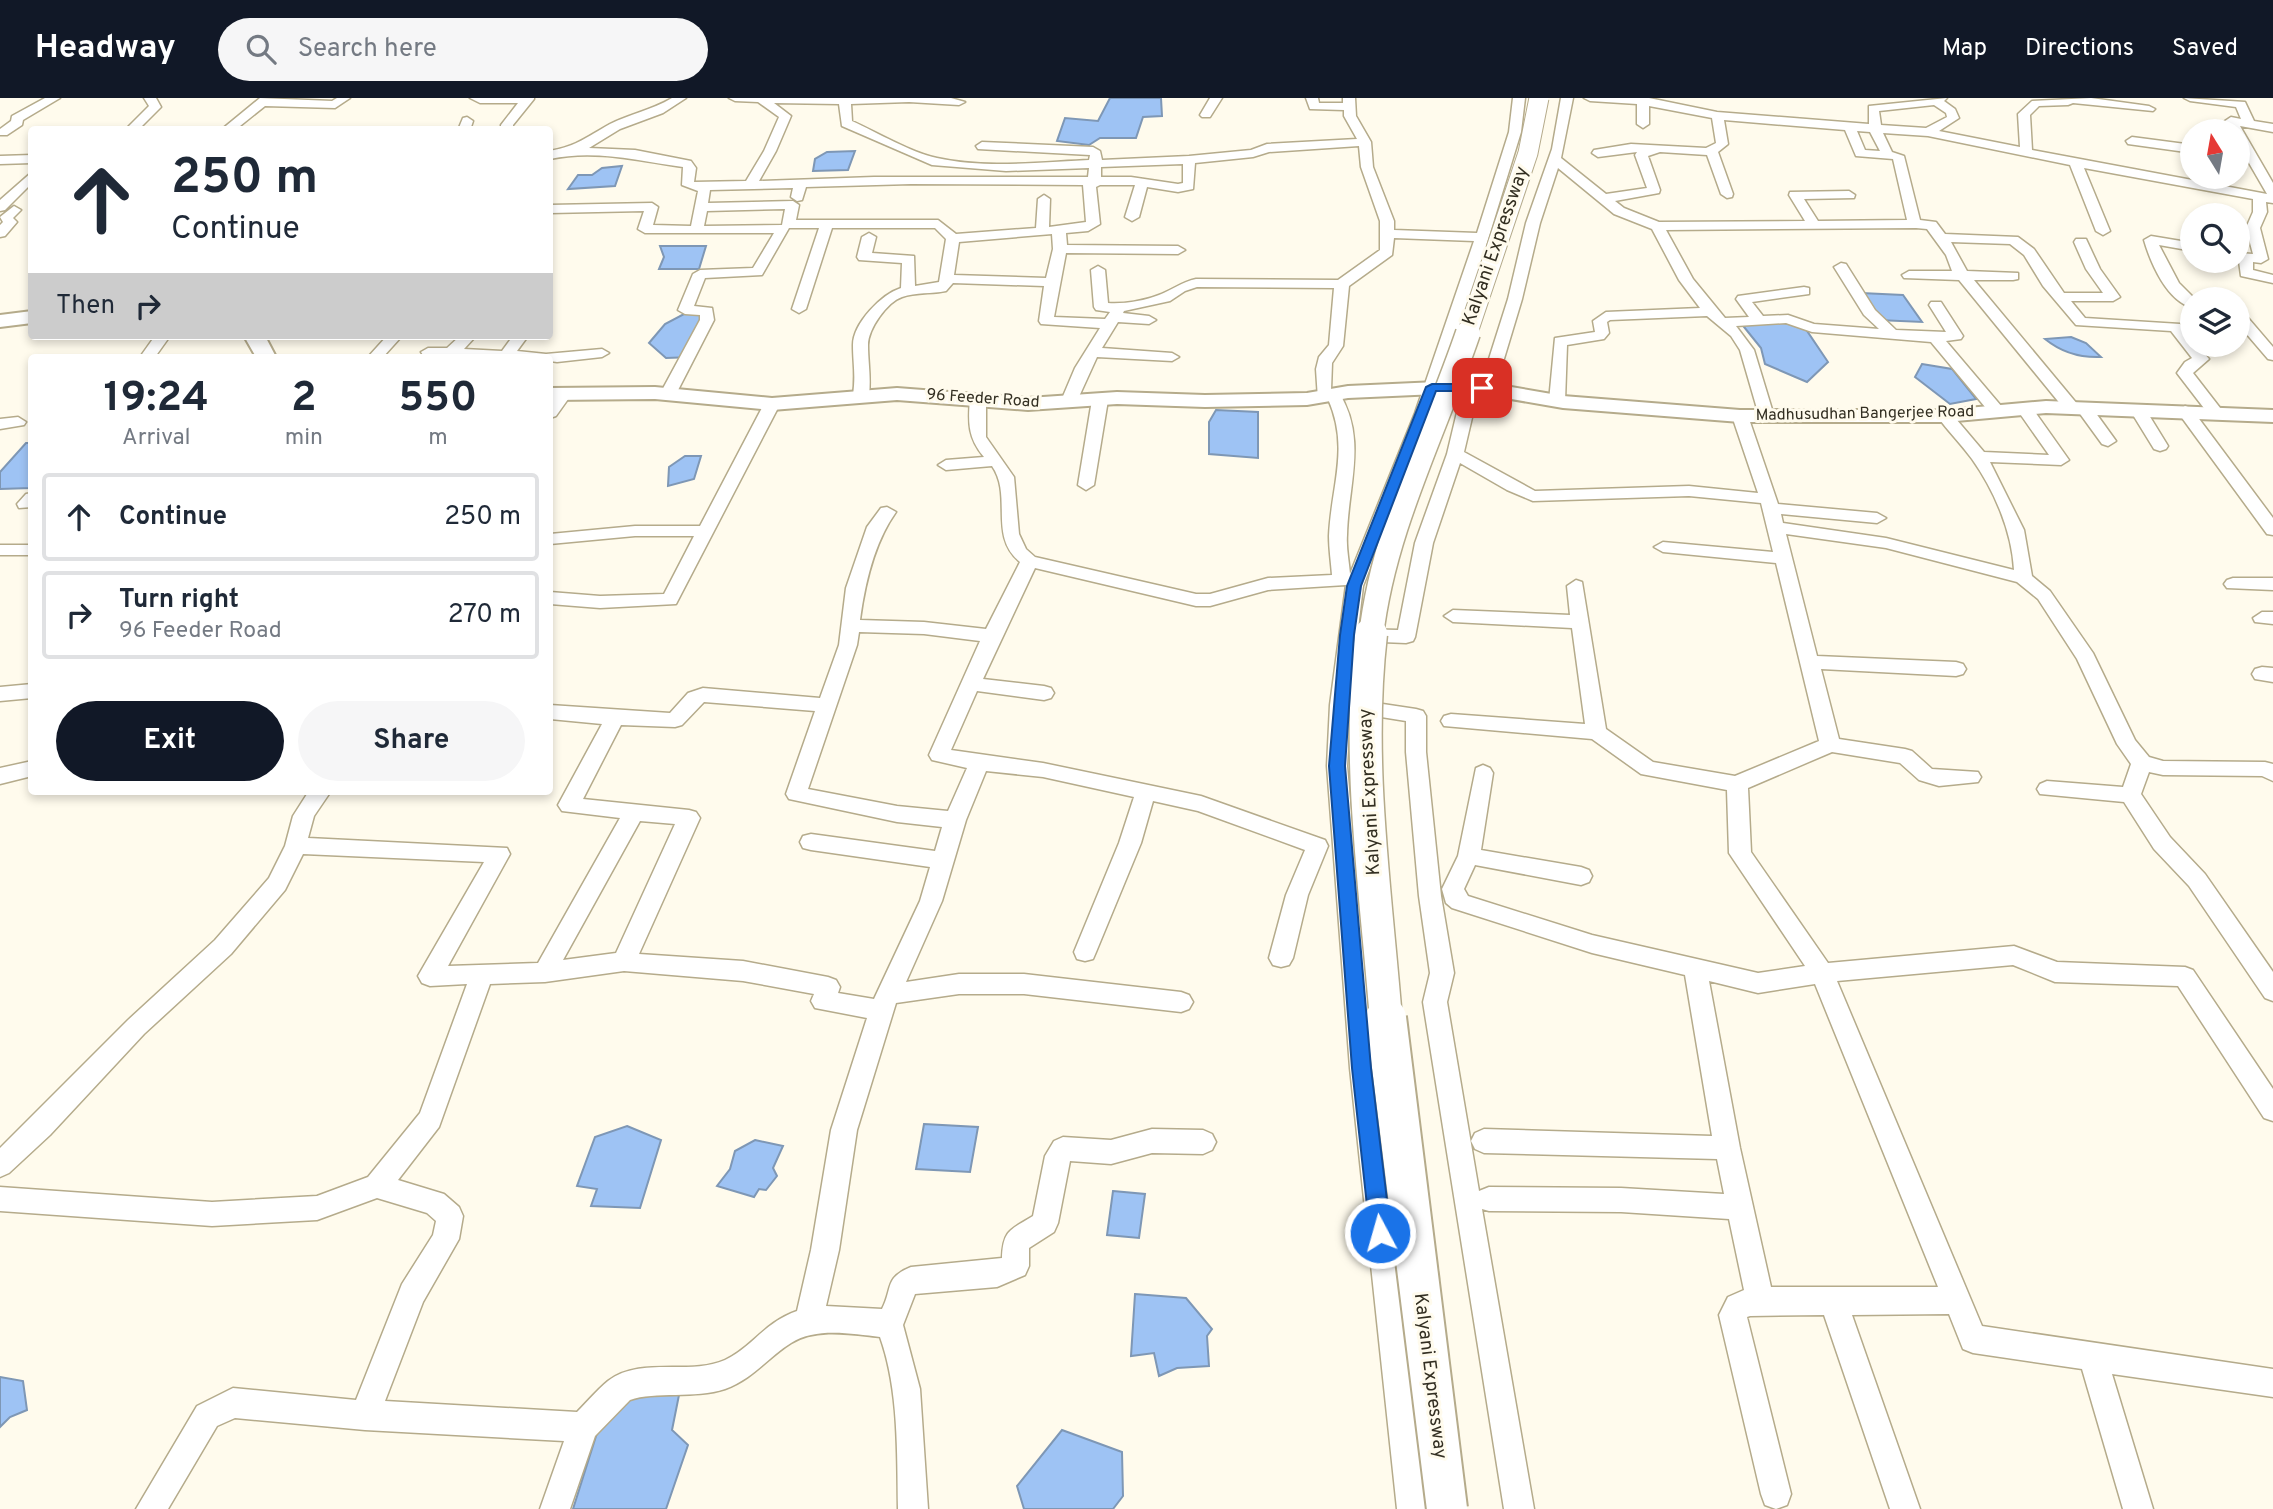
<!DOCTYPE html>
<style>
:root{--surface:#fff;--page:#f6f6f7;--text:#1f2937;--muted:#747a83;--line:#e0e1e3;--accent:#111827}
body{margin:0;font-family:Overpass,sans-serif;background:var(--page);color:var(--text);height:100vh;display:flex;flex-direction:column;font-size:26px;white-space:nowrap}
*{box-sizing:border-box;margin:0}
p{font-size:23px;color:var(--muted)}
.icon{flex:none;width:38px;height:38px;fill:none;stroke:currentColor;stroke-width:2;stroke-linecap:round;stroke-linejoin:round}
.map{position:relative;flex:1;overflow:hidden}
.panel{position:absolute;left:28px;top:256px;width:525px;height:441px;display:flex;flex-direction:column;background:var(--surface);border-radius:7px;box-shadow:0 4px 10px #0003}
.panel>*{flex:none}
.hud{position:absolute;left:28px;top:28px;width:525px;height:214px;border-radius:7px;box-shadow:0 4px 10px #0003;background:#fff;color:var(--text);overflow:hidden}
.needle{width:46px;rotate:349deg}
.fabs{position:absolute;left:2180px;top:21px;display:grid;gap:14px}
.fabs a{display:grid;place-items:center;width:70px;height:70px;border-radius:50%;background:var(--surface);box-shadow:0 4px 10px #0003;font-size:35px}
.pin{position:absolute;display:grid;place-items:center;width:60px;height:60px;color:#fff;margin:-30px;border-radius:14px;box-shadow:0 4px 10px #0006}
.me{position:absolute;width:77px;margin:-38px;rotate:354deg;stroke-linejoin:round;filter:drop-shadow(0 0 5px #0008)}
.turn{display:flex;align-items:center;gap:24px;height:147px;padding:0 28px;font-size:32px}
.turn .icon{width:91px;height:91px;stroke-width:2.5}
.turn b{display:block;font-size:49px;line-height:60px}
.then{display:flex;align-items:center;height:66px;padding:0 28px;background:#0003;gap:14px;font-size:26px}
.eta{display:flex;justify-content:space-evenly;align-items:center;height:119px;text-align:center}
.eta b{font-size:42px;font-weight:700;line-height:49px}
.primary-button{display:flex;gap:14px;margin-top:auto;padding:14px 28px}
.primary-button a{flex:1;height:80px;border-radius:42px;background:var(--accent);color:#fff;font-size:28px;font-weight:700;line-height:80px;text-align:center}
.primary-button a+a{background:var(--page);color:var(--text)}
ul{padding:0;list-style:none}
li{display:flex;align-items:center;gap:21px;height:88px;margin:0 14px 10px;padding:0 14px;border:4px solid var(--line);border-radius:7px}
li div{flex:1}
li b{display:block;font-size:26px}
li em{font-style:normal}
header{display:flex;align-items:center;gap:42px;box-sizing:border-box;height:98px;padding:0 35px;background:var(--accent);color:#fff}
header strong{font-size:33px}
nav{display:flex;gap:38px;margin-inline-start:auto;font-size:24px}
.search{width:490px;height:63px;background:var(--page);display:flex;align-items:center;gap:18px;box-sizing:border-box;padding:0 24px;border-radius:38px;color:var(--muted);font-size:26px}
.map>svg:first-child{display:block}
.water{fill:#9ec3f4;stroke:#7e97b5;stroke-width:2}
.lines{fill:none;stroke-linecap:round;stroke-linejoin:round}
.minor-casing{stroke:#b5ab8b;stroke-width:3}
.major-casing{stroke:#b5ab8b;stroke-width:4}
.minor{fill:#fff;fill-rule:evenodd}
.major{fill:#fff;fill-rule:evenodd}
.highway-bridge-far3-casing{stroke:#b5ab8b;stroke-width:21;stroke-linecap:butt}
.highway-bridge-far2-casing{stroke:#b5ab8b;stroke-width:27;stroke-linecap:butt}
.highway-bridge-far1-casing{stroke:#b5ab8b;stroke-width:35;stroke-linecap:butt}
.highway-bridge-casing{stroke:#b5ab8b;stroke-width:44;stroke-linecap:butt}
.highway-bridge-far3{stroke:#fff;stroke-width:19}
.highway-bridge-far2{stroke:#fff;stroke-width:24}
.highway-bridge-far1{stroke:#fff;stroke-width:32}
.highway-bridge{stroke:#fff;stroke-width:40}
.route{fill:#1a73e8;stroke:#114b97;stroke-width:2}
.labels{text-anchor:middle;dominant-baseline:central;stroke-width:6;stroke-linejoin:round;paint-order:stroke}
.far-street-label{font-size:16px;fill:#332f22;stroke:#fffbed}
.street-label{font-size:19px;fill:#332f22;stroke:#fffbed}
</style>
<header>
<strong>Headway</strong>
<div class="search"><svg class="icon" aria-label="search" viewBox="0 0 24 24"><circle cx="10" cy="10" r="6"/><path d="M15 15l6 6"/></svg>Search here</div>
<nav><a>Map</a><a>Directions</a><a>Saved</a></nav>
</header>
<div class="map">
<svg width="2273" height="1411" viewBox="0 0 2273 1411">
<rect width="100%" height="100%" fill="#fffbed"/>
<path class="water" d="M1110 0H1161L1162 18 1143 19 1136 40H1100L1089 47 1057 43 1065 20 1098 23Z
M855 53 848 72 813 73 815 61 827 54Z
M622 68 615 88 568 91 578 77H592L602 70Z
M660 148H706L699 171H659L664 159Z
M1861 195 1903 197 1922 224 1878 222Z
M684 216H701L693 259 666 260 649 245 665 226Z
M1768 221 1805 230 1828 264 1807 284 1765 266 1761 250 1740 224Z
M2071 239 2086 245 2101 259C2079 260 2061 254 2045 241Z
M1922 266 1952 271 1976 301 1950 306 1915 279Z
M1216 312 1258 314V360L1209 356V324Z
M26 345H31V390L0 391V374Z
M685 358H701L694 381 668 388 669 369Z
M924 1026 978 1029 970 1074 916 1071Z
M627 1028 661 1042 640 1110 591 1108 597 1091 577 1088 595 1039Z
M755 1042 783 1048 773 1070 777 1078 766 1092 759 1091 754 1099 717 1088 730 1071 735 1053Z
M1113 1093 1145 1096 1139 1140 1107 1137Z
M1135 1196 1186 1200 1212 1231 1207 1238 1209 1268 1177 1270 1159 1278 1154 1255 1131 1258Z
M0 1279 23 1283 27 1312 10 1319 0 1329Z
M680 1292 672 1332 688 1347 666 1411H573L597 1335 625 1299Z
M1062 1332 1122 1354 1123 1398 1113 1411H1024L1017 1388Z"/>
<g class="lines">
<g class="minor-casing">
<path id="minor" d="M45 0H60L23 22 22 27 7 37H0V31L11 23 12 18Z
M144 0H156L161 9 138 32H125L149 8Z
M260 0 332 3 337 0H350L335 10 265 8 235 32H221Z
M470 0H534V1L513 27V32H501V27L518 5H480Z
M672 0H686L663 15 620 31 589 50 635 52 691 63 696 70 694 84 746 83 764 53 779 19 758 4 735 3 729 0H951L965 4 959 7 909 4 851 6 852 23C878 35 910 54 937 60 986 71 1040 64 1089 62L1090 57 978 51 976 48 982 44 1093 49 1100 53 1102 62 1189 58 1251 52 1267 46 1357 41 1344 18V12L1310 11 1306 0H1318L1319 5H1343V0H1355L1356 18 1371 44 1373 69 1394 123V132L1477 135 1509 34 1513 0H1525L1521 34 1465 216 1431 315 1363 488 1358 531 1398 532 1415 445 1447 356 1463 289 1466 286 1475 285 1476 279 1488 264 1508 201 1526 125 1552 51 1561 0H1573L1561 60 1606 96 1647 90 1635 57 1637 54 1598 59 1592 55 1594 52 1631 46 1706 50 1716 45 1712 20 1649 8V26L1643 30 1637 26V6L1590 3 1584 0H1649L1717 14 1869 26V8L1947 0 1944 3 1955 11 1959 20 1939 33 2020 49 2018 16 2032 3 2091 0 2149 8 2155 11 2153 13 2073 5 2068 7 2039 8 2030 17 2032 52 2267 96 2238 46V33H2231L2225 23 2231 19 2241 21 2236 9 2190 3 2184 0 2245 4 2254 23 2273 26V34L2240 28 2273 85V105L2266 104 2267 114 2260 130 2268 161 2261 165 2253 164V172L2273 177V185L2241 178 2239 163H2237L2238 155 2253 156 2246 130 2253 114V101L2084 70 2110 133 2103 137 2096 133 2070 67 1928 38 1883 35 1892 54 1904 58 1920 122 1936 124 1945 136 2018 139 2034 151 2064 195H2103L2086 171 2074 144 2076 141H2086L2100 171 2120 199 2113 203H2071L2085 220 2180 226 2193 241V247H2197L2209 261 2193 275 2224 315 2222 318H2210L2177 275 2185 264 2192 260 2171 233 2076 227 2043 188 2024 157 2010 146 1951 144 1967 173 2018 175V181L2013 182H1974L2078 307H2090L2116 343 2108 348 2102 346 2078 313H2066L1959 182 1904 180 1902 177 1909 173H1952L1946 157 1927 131 1916 130 1666 132 1693 181 1725 220 1749 219 1736 201 1738 198 1804 189 1809 190V196L1752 204 1763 218 1788 217 1814 226 1879 231 1864 217 1834 169 1841 165 1846 166 1875 212 1896 232 1946 234 1929 207 1931 204H1941L1963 238 1961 241 1946 243 2002 309 2004 312 2002 315H1990L1931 244 1812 234 1786 225 1736 228 1754 252 1774 318 1766 323 1760 321 1740 252 1731 238 1707 218 1610 222 1607 224 1609 235 1604 241 1567 247 1565 303 1557 308 1551 306 1549 303 1555 240 1595 234 1593 223 1606 214 1700 210 1679 182 1652 131 1614 116 1558 70 1540 125 1522 201 1503 264 1492 279 1487 293 1478 294 1464 354 1535 393 1689 388 1758 395 1732 318 1740 313 1748 318 1778 406 1877 415 1886 420 1877 425 1781 416 1783 425 1886 440 2014 472C2012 433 1994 392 1972 361 1961 346 1948 333 1937 318L1939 315H1951L1984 354 2049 357 2016 310 2018 307H2030L2069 362 2061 367 1990 364 2024 432 2032 478 2050 493 2093 555 2135 642 2149 659 2163 663 2265 664 2273 666V683L2262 678 2163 677 2149 674 2141 696 2170 739 2205 776 2273 874V903L2265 900 2189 788 2154 751 2124 704 2040 696 2037 691 2040 686 2047 683 2123 689 2131 666 2117 646 2077 561 2038 501 2017 484 1886 450 1786 436 1817 558 1956 564 1963 566 1966 571 1963 576 1956 578 1821 571 1839 641 1905 651 1912 653 1932 671 1978 674 1981 679 1978 684 1939 688 1919 682 1900 665 1832 654 1748 690 1751 754 1828 865 2014 848 2057 864 2185 869 2193 872 2273 991V1023L2264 1020 2178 888 2055 884 2013 867 1837 883 1982 1228 2273 1271V1299L2112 1276 2153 1411H2123L2082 1271 1973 1255 1963 1251 1949 1216 1852 1217 1920 1411H1890L1824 1217 1750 1218 1747 1219 1791 1396 1787 1407 1776 1411 1765 1407 1761 1396 1719 1217 1728 1199 1744 1192 1729 1121 1621 1114 1489 1113 1482 1111 1534 1411H1504L1423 904 1430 875 1419 798 1406 654V623L1350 614 1347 668 1374 970 1427 1411H1397L1350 970 1327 668 1330 607 1346 487 1268 492 1210 508H1196L1035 470 983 581 1044 588 1051 590 1054 595 1051 600 1044 602 977 593 951 652 1043 665 1201 698 1325 742 1328 748 1308 797 1293 860 1289 867 1281 869 1273 867 1269 860 1286 797 1305 752 1198 713 1153 703 1141 745 1096 854 1093 861 1085 863 1077 861 1074 854 1119 745 1134 699 1043 679 986 673 966 722 942 803 906 884 959 876H1024L1181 894 1189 897 1193 904 1189 911 1181 914 1024 896H959L896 905 857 1032 839 1152 826 1208 882 1211C893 1190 884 1180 911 1169L1002 1160C1003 1132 1010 1132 1033 1118L1045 1058 1054 1043 1063 1039 1111 1042 1152 1031 1203 1032 1212 1036 1216 1044 1212 1052 1203 1056 1152 1055 1111 1066 1070 1063 1058 1125 1054 1134 1029 1150V1168L1025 1177 997 1189 915 1196 903 1227 920 1291 928 1411H898C897 1355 899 1292 880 1239 852 1236 816 1229 791 1245 767 1260 753 1281 725 1291 695 1301 655 1293 630 1302L595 1338 570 1411H540L564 1343 365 1332 235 1320 217 1328 168 1411H136L197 1308 233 1290 356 1302 402 1186 433 1137 436 1123 427 1115 377 1100 317 1122 212 1128 0 1113V1089L212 1104 317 1098 368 1079 420 1015 467 886 430 888 422 885 418 878 484 764 303 756 285 792 231 856 144 936 50 1037 9 1075 0 1079V1050L128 922 215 842 269 780 285 748 293 718 309 693H331L314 718 308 740 507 750 510 756 448 868 538 865 620 720 562 713 558 707 602 626 550 621V607L670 615 688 595 703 590 820 600 839 547 846 490 867 429 881 410 887 409 896 414C874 445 865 485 860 522L924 524 986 531 1020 464C988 438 1013 398 992 368L946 372 938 367 946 362 984 359C968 340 968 325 970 301L978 296 986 301V339L1014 379 1019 436 1026 451 1035 459 1196 496H1210L1268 480 1332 477C1331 464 1329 451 1329 438 1331 388 1350 350 1328 301H1318L1316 271 1319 259 1329 247 1334 190 1197 189 1185 193 1170 203 1124 213 1123 215 1149 218 1156 222 1149 226 1118 224 1102 250 1172 255 1179 259 1172 263 1097 259 1077 303 1069 308 1061 303 1075 270 1100 230 1041 226 1039 223 1044 188 953 185 946 193C932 196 916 194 902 199 887 204 868 231 868 247 868 265 871 278 869 297L861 302 853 297C856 276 853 266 853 247 853 225 882 196 901 190L902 165 859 162 857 159 862 139 869 135 876 139 872 155 914 158 915 188 939 184 946 141 935 130H832L806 211 799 215 792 211 819 130H789L762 177 705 180 694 208 712 210 714 222 676 296 673 299H663L660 296 700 222V217L685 216 678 212 693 176 700 172 753 170 774 135H645L638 131 644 113 550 115V107L652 105 658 109 653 127 691 128 698 93 682 87 683 69C639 63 595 51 550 61V53C579 47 585 40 610 26 630 16 652 12 672 0ZM774 5 839 6 842 28 932 67 1006 73 1089 70 1088 79H874L759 83 776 53 791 18ZM1934 7 1946 15 1947 19 1926 30 1881 27 1879 13ZM1724 22 1845 32 1856 58 1893 61 1907 122 1818 123 1804 101 1854 100 1855 97 1849 93 1790 94 1789 97 1805 123 1659 124 1624 110 1615 103 1659 95 1660 92 1648 58 1660 54 1707 57 1721 96 1727 100 1732 99 1733 96 1718 54 1728 46ZM1857 33 1870 34 1880 53 1865 52ZM1359 48 1361 69 1380 123V152L1338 182 1196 181C1182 184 1172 192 1159 197 1144 203 1124 206 1108 205L1105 172 1098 168 1091 172 1094 209 1096 212 1110 214 1105 221 1054 219 1066 155 1178 156 1185 152 1178 148 1067 147 1066 135 1088 133 1100 126 1096 89 1100 87H1135L1125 119 1132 123 1139 119 1147 89 1178 94 1193 91 1195 65 1253 59 1269 54ZM1183 66V85L1178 86 1131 79H1101V69ZM911 86 1083 87 1086 124 1049 129 1050 101 1044 97 1038 101 1036 130 956 136 938 122H796L799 107 793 103 708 105 710 92 793 90 791 99 797 103 802 102 806 89ZM785 111 782 127 704 128 707 113ZM1052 136 1053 151 1046 180 954 177 959 144ZM1394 140 1474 143 1415 315 1350 476C1349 463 1346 450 1347 437 1348 386 1368 340 1338 293L1331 292 1332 265 1343 248 1349 188 1392 157ZM1460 365 1507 392 1533 403 1689 398 1761 405 1773 454 1663 444 1654 449 1663 454 1776 465 1819 643 1735 678 1653 664 1606 631 1582 484 1576 482 1567 488 1570 517 1453 512 1444 518 1453 524 1572 530 1585 626 1451 616 1444 618 1441 623 1444 628 1592 641 1641 676 1727 692 1729 755 1805 868 1758 875 1592 837 1468 798 1464 791 1475 767 1581 787 1589 784 1592 778 1589 772 1581 769 1481 752 1493 675 1490 670 1483 667 1476 670 1458 758 1442 791 1446 805 1452 810 1592 855 1685 877 1712 1038 1484 1031 1475 1035 1471 1043 1475 1051 1484 1055 1717 1061 1724 1096 1621 1090 1489 1089 1479 1093 1447 904 1454 875 1441 798 1426 654V618L1423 613 1416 611 1356 602 1350 604 1357 543 1406 545 1413 543 1415 539 1433 445ZM859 534 924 536 980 543 929 657 932 662 967 670 948 713 897 708 808 691 857 547ZM704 604 815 613 786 696 789 701 897 724 942 729 935 753 811 736 803 738 800 744 803 750 811 752 930 769 920 803 874 901 838 895 840 889 836 882 828 879 743 863 639 856 700 720 696 714 689 712 583 701 621 627 675 629 682 627ZM640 723 675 726 616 855 563 862ZM624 873 743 883 814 896 811 903 815 910 867 920 831 1032 811 1152 797 1213C763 1225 752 1250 725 1262 689 1278 641 1258 608 1283 597 1292 587 1304 577 1314L385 1303 423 1204 459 1141 463 1118 459 1109 444 1096 398 1082 439 1029 490 886 545 884ZM1709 883 1758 895 1815 886 1938 1189H1771L1740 1050Z
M1210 0H1222L1210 19H1202L1200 17Z
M467 19 473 23 470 32H458L463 20Z
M2132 39 2193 47V55L2128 46 2126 43Z
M32 57V65L0 66V58Z
M32 74V85L5 112 0 113V102Z
M14 108 21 112 13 120 17 124 5 138 0 139V127L3 124 0 119Z
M2151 138 2193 145V153L2159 147 2179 185 2195 201 2193 210C2167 203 2151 166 2144 142Z
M2238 213 2243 214 2273 249V262L2268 261 2238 226Z
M155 238H170L155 259H140Z
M387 238H402L383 259H368Z
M460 238H476L464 251 502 253 513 238H528L517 253 546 256 602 251 609 255 602 259 557 264 550 263V259H440L423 257 421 254 428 250H447Z
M563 292 571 297 556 318 550 320C550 308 550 296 563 292Z
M1100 297 1108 302 1094 387 1086 392 1078 387 1092 302Z
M772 301 780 306 676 506 600 510 550 506V494L600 498 664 496 694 438H635L550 446V436L635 428H700L764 306Z
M2138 307 2144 309 2168 348 2166 351 2160 353 2154 351 2130 312Z
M2185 308 2191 310 2273 420V437L2267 436 2177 313Z
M18 319 26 324 24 327 0 331V321Z
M32 395V409L19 410 17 406 26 396Z
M0 447H32V457H0Z
M2233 480H2273V492L2227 490 2224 486 2227 482Z
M2262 514H2273V526L2255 524 2253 520Z
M2262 569 2273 570V584L2255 581 2252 576 2255 571Z
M32 586V600L0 603V589Z
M32 663V678L0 686V670Z"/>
</g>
<g class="major-casing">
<path id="major" d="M32 213V225L0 229V217Z
M244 238H265L276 259H256Z
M1459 283 1482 284 1563 298 1740 312H1945L2046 303 2273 312V324L2046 315 1945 324H1740L1563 310 1482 296 1459 295 1348 300 1307 307 1205 309 1117 306 1028 312 897 302 772 312 655 301 550 302V290L655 289 772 300 897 290 1028 300 1117 294 1205 297 1307 295 1348 288Z"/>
</g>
<use href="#minor" class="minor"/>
<use href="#major" class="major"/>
<g class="highway-bridge-far3-casing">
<path id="highway-bridge-far3" d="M1467 237 1528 55 1539 0"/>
</g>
<g class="highway-bridge-far2-casing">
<path id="highway-bridge-far2" d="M1371 538C1383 432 1434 335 1468 235"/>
</g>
<g class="highway-bridge-far1-casing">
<path id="highway-bridge-far1" d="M1371 536C1356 664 1376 794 1386 922"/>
</g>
<g class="highway-bridge-casing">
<path id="highway-bridge" d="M1386 920 1447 1411"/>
</g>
<use href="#highway-bridge-far3" class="highway-bridge-far3"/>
<use href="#highway-bridge-far2" class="highway-bridge-far2"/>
<use href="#highway-bridge-far1" class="highway-bridge-far1"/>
<use href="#highway-bridge" class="highway-bridge"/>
</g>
<path class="route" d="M1432 286H1482L1488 290 1482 293H1436L1361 488 1354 537 1345 668 1371 970 1391 1135 1388 1142 1380 1145 1373 1142 1370 1135 1352 970 1329 668 1340 537 1347 488 1426 289Z"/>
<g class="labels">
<g class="far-street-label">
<text transform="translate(983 301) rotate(4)">96 Feeder Road</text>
<text transform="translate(1865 316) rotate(-1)">Madhusudhan Bangerjee Road</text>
</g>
<g class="street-label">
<text transform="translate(1496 148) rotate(-71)">Kalyani Expressway</text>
<text transform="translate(1370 694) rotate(-93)">Kalyani Expressway</text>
<text transform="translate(1430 1278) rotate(83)">Kalyani Expressway</text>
</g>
</g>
</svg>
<div class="fabs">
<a><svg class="needle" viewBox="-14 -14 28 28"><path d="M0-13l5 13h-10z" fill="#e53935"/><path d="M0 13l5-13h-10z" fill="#747a83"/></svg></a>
<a><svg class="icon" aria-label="search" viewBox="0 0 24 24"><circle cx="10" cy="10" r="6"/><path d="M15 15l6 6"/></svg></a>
<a><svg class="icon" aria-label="layers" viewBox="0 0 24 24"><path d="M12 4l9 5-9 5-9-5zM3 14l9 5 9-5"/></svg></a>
</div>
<div class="pin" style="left:1482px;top:290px;background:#d93025"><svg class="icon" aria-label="arrive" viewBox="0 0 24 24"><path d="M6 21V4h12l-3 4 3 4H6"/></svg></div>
<svg class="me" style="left:1380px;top:1135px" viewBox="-20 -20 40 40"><circle r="17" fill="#1a73e8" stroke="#fff" stroke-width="3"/><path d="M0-11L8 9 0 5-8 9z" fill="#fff"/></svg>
<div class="hud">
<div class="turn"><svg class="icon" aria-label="ahead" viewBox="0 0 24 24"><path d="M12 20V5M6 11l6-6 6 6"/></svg><div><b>250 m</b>Continue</div></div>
<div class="then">Then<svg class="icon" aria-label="right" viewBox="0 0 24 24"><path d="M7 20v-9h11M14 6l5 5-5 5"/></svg></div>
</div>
<section class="panel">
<div class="eta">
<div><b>19:24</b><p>Arrival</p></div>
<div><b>2</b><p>min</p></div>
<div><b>550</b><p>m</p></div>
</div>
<ul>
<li><svg class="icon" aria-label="ahead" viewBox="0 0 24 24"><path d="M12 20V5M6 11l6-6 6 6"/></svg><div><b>Continue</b></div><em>250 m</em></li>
<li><svg class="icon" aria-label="right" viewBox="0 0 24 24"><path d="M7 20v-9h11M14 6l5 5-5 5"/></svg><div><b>Turn right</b><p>96 Feeder Road</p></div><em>270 m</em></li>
</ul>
<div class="primary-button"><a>Exit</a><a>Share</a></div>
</section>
</div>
